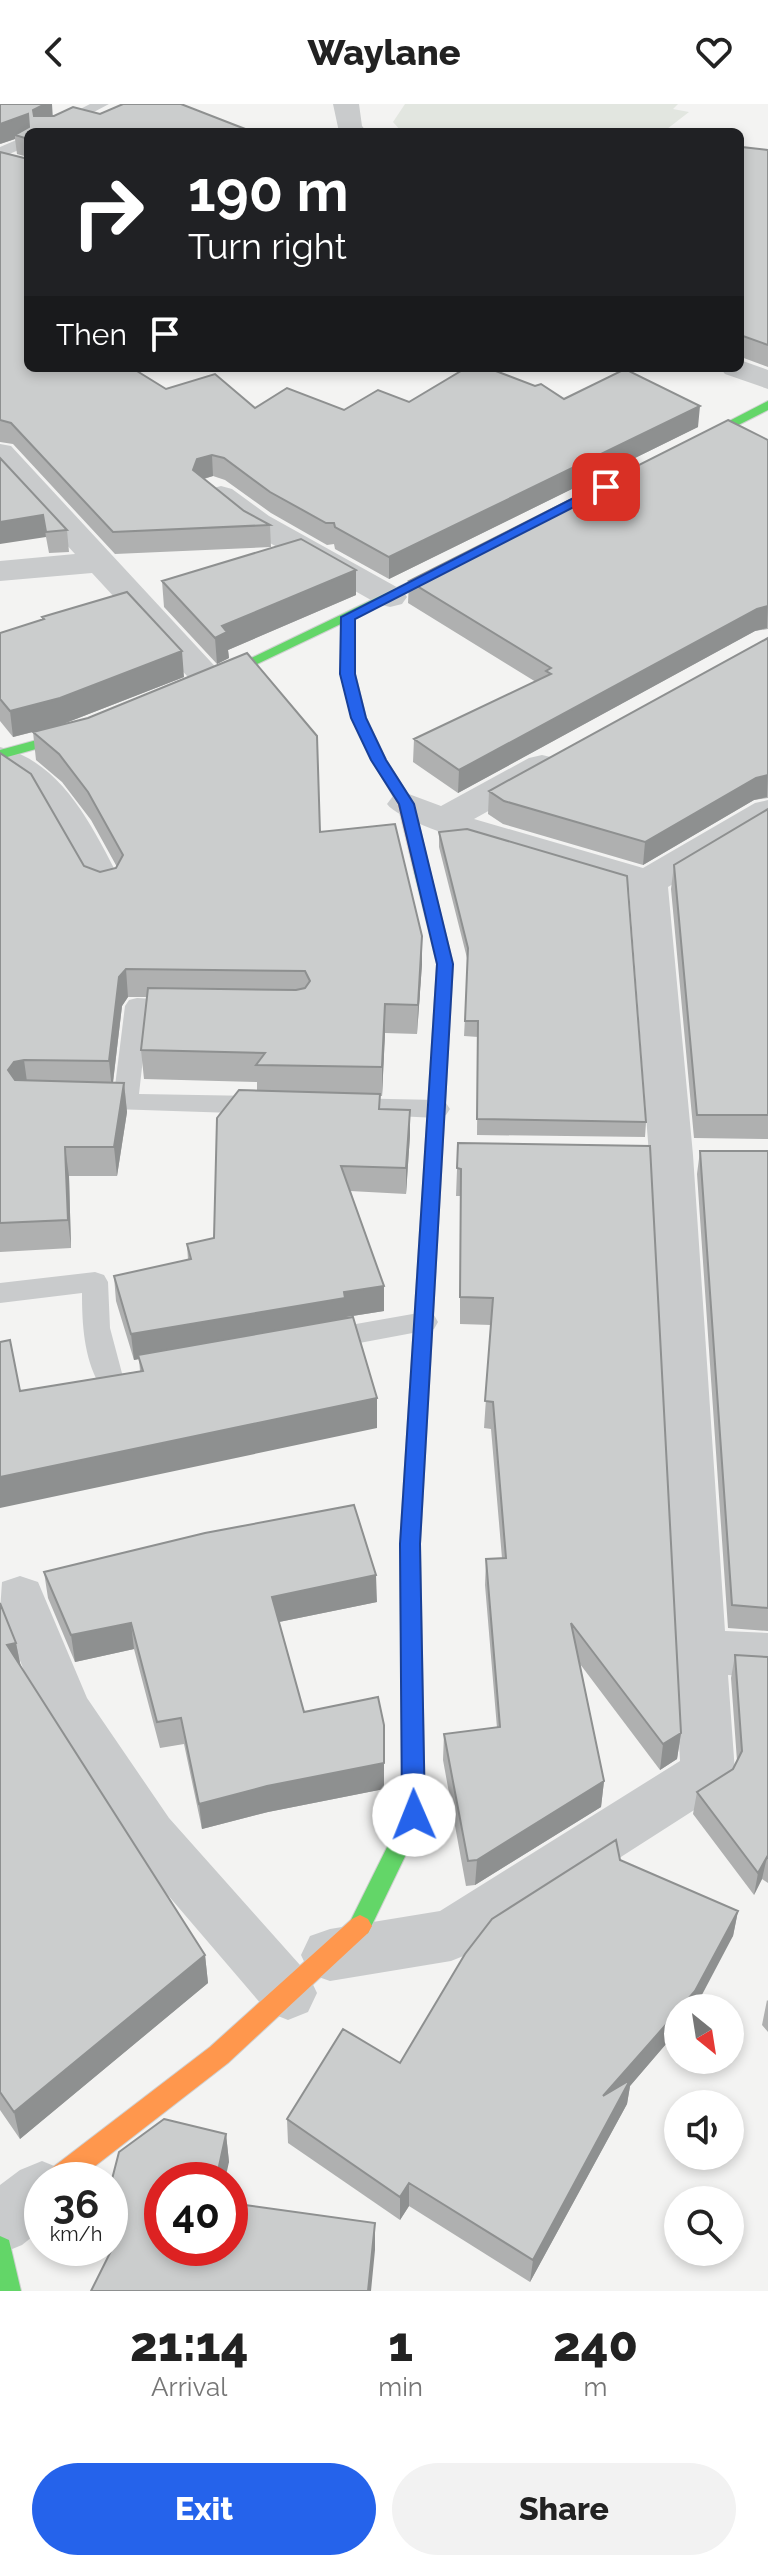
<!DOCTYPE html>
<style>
:root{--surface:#fff;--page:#f2f2f2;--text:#222;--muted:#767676;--accent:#2563eb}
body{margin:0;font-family:Raleway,sans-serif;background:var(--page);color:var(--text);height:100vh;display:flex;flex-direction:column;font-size:30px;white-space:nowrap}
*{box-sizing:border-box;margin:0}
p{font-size:26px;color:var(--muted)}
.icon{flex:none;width:44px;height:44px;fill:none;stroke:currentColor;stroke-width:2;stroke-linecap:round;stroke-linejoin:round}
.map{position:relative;height:2187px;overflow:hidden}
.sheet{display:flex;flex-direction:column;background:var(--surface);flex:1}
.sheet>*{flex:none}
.banner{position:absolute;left:24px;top:24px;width:720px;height:244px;border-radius:12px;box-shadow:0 4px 12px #0003;background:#202124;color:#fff;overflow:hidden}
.needle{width:52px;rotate:150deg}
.controls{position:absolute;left:664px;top:1890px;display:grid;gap:16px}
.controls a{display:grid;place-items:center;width:80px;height:80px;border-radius:50%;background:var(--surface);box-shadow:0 4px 12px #0003;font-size:40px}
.speed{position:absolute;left:24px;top:2058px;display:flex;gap:16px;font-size:40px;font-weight:700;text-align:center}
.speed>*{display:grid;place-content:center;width:104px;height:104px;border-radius:50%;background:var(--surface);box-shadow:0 4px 12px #0003;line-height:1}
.speed small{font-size:20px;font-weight:400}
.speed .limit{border:12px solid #d22;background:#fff;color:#111}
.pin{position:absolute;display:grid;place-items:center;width:68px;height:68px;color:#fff;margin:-34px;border-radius:16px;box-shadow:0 4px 12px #0006}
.me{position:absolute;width:88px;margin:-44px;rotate:359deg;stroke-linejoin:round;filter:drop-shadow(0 0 6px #0008)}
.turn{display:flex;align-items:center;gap:28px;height:168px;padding:0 32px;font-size:36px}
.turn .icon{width:104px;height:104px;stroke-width:2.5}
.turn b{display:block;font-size:56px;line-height:68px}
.then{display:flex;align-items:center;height:76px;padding:0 32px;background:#0003;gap:16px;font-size:30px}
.eta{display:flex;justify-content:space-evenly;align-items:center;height:136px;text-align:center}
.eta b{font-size:48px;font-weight:800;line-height:56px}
.primary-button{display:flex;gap:16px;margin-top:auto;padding:16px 32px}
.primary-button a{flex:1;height:92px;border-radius:48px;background:var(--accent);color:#fff;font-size:32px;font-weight:800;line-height:92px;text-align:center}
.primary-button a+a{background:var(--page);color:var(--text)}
header{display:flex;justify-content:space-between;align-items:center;height:104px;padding:0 32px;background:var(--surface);font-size:36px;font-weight:800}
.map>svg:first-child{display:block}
.green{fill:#e2e6e0}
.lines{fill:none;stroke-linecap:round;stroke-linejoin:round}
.fast-casing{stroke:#cfd0d0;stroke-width:2}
.slow-casing{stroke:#cfd0d0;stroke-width:2}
.lane{fill:#c9cbcc;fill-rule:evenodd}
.street{fill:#c9cbcc;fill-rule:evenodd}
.fast{fill:#63d668;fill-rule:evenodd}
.slow{fill:#ff974d;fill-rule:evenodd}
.wall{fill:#afb0b0}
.shaded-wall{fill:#8e9090}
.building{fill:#cbcdcd;stroke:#8e9090;stroke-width:2}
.route{fill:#2563eb;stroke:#184099;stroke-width:2}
</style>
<header><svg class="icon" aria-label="back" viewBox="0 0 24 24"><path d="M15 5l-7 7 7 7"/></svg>Waylane<svg class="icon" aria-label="heart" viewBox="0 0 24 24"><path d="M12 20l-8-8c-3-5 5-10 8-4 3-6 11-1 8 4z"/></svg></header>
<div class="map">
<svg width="768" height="2187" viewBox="0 0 768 2187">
<rect width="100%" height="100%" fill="#f3f3f2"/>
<path class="green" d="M405 0H678L673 5 689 8 667 25 671 28H402L393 18Z"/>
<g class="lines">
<g class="fast-casing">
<path id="fast" d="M768 297V306L685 348 675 345Z
M463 452 468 453V459L205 585 200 586 193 582Z
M92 621 97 622V628L0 655V646Z
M422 762 430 767 453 860 420 1440 425 1711 368 1829 360 1833 352 1829 348 1822 403 1711 400 1440 437 860 414 767Z
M0 2132 9 2136 21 2187H0Z"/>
</g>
<g class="slow-casing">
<path id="slow" d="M348 509 355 513V570L366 614 386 656 414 700 430 767 428 770H416L414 767 398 700 372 656 352 614 341 570V513Z
M360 1811 368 1815 372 1822 368 1829 228 1959 77 2076H45L48 2067 210 1943 352 1815Z"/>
</g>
<path class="lane" d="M90 0H109L56 28H36Z
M28 31V42L0 54V43Z
M137 894 190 897 193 903 190 909 148 910 139 990 261 992 270 995 274 1001 270 1007 261 1010 83 1004 79 998 83 992 114 990 125 902 129 896Z
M344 994 437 996 446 999 450 1005 446 1011 437 1014 335 1009 331 1003 335 997Z
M95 1168 104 1171 108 1178 110 1224 123 1273 119 1280 109 1284 99 1280C84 1253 82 1220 82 1189L0 1199V1179Z
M424 1208 434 1211 438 1218 434 1225 322 1246 312 1243 308 1236 312 1229 322 1226Z"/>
<path class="street" d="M333 0H359L362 22 367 28H339Z
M740 256 768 266V285L725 270 720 264H740Z
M0 340 11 342 223 571 229 578 223 585 211 589 199 585 92 469 0 477V457L75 450 0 368Z
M221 382 232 385 269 412 402 486 407 493 402 500 390 503 378 500 247 426 205 392 210 385Z
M0 643C65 659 94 727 123 781L118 789 104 793 90 789 37 696 0 671Z
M542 651 555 654 560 662 555 670 474 715 643 764 755 699 768 696V723L668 783 693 1051 725 1527 768 1529V1573L728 1571 735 1668 727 1685 471 1849 451 1857 330 1877 310 1870 301 1851 310 1832 330 1825 440 1807 680 1657 649 1051 629 785C588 772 406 727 387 700L393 692 406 689 441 702 529 654Z
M20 1472 38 1478 87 1594 169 1714 308 1870 317 1889 308 1908 288 1916 268 1908 131 1748 46 1621 0 1507 2 1478Z
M42 2057 64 2066 68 2076H42V2125L22 2141 0 2150V2081L20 2066Z"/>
<use href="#fast" class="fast"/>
<use href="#slow" class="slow"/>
</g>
<path class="wall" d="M52 0 28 264 166 285 255 304 344 306 409 298 564 295 698 323 389 475 335 445 334 440 327 441 271 409 225 376 213 372 204 375 244 407 270 421 271 443 115 450 13 340 0 338V48L28 55V53L17 50 15 35 0 40Z
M742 43 768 46V263L741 253Z
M768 336V525L755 527 458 689 413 658 414 635 536 578 408 499 409 477Z
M0 354 67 426 69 448 49 449 46 433Z
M162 477 356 491 228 546 229 554 217 560 164 503Z
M42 513 184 573 63 620 320 728 422 860 417 930 385 929 382 992H380V1005L410 1006V1031L406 1090 350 1087 384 1207 346 1213 377 1294V1324L20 1287 140 1267 139 1255 134 1256 116 1197 114 1172 188 1156 187 1140 214 1134 257 987V978L144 975 141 946 147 893H128L122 902 113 979H124L127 1008 117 1072H69L71 1144 0 1148V649L84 762 100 768 117 763 91 716 62 678 36 656 33 628 13 633 0 617V529L42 516Z
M768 534V694L754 696 643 761 503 720 488 710 489 687Z
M768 705V1035L694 1034 671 785 674 761Z
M439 728 646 1018 645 1033 477 1031 478 933 464 932 468 858 439 743Z
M458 1039 681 1629 677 1655 660 1666 580 1560 604 1677 601 1703 475 1781 466 1782 443 1656 444 1630 497 1624 485 1481 486 1455 502 1454 491 1325 484 1324 491 1221 460 1220V1092H456Z
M700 1047H768V1527L728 1524 697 1070Z
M44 1468 377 1498 279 1518 304 1608 384 1685 268 1708 202 1725 184 1640 160 1644 134 1545 75 1558 48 1494Z
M0 1499 16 1539 21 1563 205 1851 208 1879 20 2035 0 2006Z
M735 1551 768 1553V1779L762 1775 754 1791 693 1710 697 1688 733 1665 737 1657 731 1574Z
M620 1756 738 1807 733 1832 678 1904V1926L630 1982 627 2000 530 2178 409 2102 400 2116 288 2039 287 2015 400 1959Z
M767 1896 768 1897V1928L762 1921Z
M226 2030 229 2058 162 2144 375 2119V2146L111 2147 106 2146V2144H110V2083Z"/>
<path class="shaded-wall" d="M45 0H52L53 16 35 25 33 6Z
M28 10 30 28 15 31V35L0 40V20Z
M743 232 741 253 740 255V238Z
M700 302 698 323 389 475V453Z
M212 351 213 372 199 376 193 366 197 355Z
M43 411 46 433 0 440V418Z
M356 466V491L228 546 229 554 217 560 215 534 222 522Z
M768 502 767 524 755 527 458 689 459 666 757 505Z
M182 547 184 573 63 620 13 633 10 607Z
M768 671 767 693 754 696 643 761 645 738 756 674Z
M422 832V860L417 930 418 901Z
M126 865 128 893 122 902 112 986 109 957 119 873Z
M385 900V929L382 992V963Z
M24 956 28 985 18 987 8 966 14 958Z
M124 979 127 1008 117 1072 114 1043Z
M410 1006V1031L406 1090V1064Z
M65 1043 69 1072 71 1144 68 1116Z
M384 1182V1207L346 1213V1219L138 1251 139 1255 134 1256 131 1230 344 1188Z
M377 1294V1324L0 1404V1373Z
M376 1471 377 1498 274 1519 272 1493Z
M131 1519 134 1545 75 1558 71 1531Z
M16 1539 22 1569 7 1541Z
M681 1629 677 1655 660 1666 663 1640Z
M384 1659V1685L268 1708 202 1725 199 1700 267 1682Z
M604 1677 601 1703 475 1781 477 1756Z
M767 1753 762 1775 754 1791 758 1769Z
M738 1807 733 1832 695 1904H680Z
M205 1851 208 1879 20 2035 14 2008Z
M678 1907V1926L630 1982 627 2000 530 2178 533 2156 603 1992Z
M226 2030 229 2058 225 2076H216Z
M409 2079V2102L400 2116V2093Z
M375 2119V2146L371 2187H368Z"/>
<path class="building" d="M0 0H45L33 6 34 12H54L73 3 100 10 123 0H181L253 28H28V35L15 31 29 23 28 10 0 20Z
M740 39 742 43 768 46V241L743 232 740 238Z
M0 48 28 55V50V264H132L166 285 215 270 255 304 287 284 344 306 378 286 409 298 466 264H488L535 282 541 280 564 295 625 265 700 302 389 453 335 423 334 419H326L270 388 224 354 212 351 197 355 193 366 244 407 270 421 113 428 11 319 0 316Z
M728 316 768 336V502L757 505 459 666 414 635 551 570 546 567 551 564 409 477Z
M0 354 67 426 46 428 43 411 0 418Z
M301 435 356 466 222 522 227 528 215 534 162 477Z
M127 488 182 547 60 594 10 607 0 595V529L44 515 42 513Z
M768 534V671L756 674 645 738 504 697 489 687Z
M247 549 317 632 320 728 395 720 422 832 418 901 385 900 382 963 256 961 265 949 141 946 148 884 296 886 305 884 310 877 305 867 126 865 119 873 109 957 24 956 14 958 8 966 15 976 124 979 114 1043H65L68 1116 0 1119V649L31 670 84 762 100 768 116 764 123 751 88 688 59 650 33 628 88 614Z
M768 705V1011H697L674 761Z
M467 725 627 772 646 1018 477 1015 478 917H465L468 844 439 728Z
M239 986 380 990 379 1005 410 1006 406 1064 341 1062 384 1182 344 1188 345 1194 131 1230 114 1172 191 1155 187 1140 214 1134 217 1014Z
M458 1039 650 1042 681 1629 663 1640 571 1519 604 1677 477 1756 468 1757 444 1630 500 1623 486 1455 506 1454 493 1298 485 1297 493 1194 460 1193 461 1065 457 1064Z
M700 1047H768V1504L732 1501Z
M353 1213 377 1294 0 1373V1238L10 1236 20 1287 143 1267 138 1251Z
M354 1401 376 1471 272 1493 304 1608 378 1593 384 1621V1659L267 1682 199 1700 181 1614 157 1618 131 1519 71 1531 44 1468 205 1429Z
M0 1499 16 1539 7 1541 205 1851 14 2008 0 1988Z
M735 1551 768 1553V1754L767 1753 758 1769 697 1688 733 1665 742 1647Z
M616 1736 620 1756 738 1807 695 1887 680 1904H678V1907L603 1992 630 1976 533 2156 409 2079 400 2093 287 2015 343 1925 400 1959 465 1850 492 1815Z
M164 2015 226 2030 216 2076H162V2144H230V2099L375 2119 368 2187H91L122 2125 110 2122V2083L119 2048Z"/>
<path class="route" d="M601 380 613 383 355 515V570L366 614 386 656 414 700 453 860 420 1440 425 1711 422 1718 414 1721 406 1718 402 1711 400 1440 437 860 399 700 371 656 351 614 340 570 341 513Z"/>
</svg>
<div class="controls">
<a><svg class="needle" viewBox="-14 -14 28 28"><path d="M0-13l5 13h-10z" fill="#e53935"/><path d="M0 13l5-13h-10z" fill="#767676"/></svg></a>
<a><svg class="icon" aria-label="sound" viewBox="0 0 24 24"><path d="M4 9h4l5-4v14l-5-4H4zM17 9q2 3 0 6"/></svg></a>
<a><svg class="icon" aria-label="search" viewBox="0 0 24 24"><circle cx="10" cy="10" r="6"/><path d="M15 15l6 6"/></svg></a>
</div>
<div class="speed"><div>36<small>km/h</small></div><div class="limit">40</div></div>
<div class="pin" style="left:606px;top:383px;background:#d93025"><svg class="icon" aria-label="arrive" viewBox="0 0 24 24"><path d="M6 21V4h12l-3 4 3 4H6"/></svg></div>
<svg class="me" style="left:414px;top:1711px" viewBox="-20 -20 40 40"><circle r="19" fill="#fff"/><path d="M0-13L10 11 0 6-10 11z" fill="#2563eb"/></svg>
<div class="banner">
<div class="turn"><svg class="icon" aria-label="right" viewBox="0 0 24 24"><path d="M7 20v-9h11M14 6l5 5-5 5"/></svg><div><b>190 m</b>Turn right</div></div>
<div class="then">Then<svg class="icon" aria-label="arrive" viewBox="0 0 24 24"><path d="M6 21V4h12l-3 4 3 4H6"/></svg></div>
</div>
</div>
<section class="sheet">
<div class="eta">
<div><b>21:14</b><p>Arrival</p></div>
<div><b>1</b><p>min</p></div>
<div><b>240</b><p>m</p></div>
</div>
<div class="primary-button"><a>Exit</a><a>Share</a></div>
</section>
